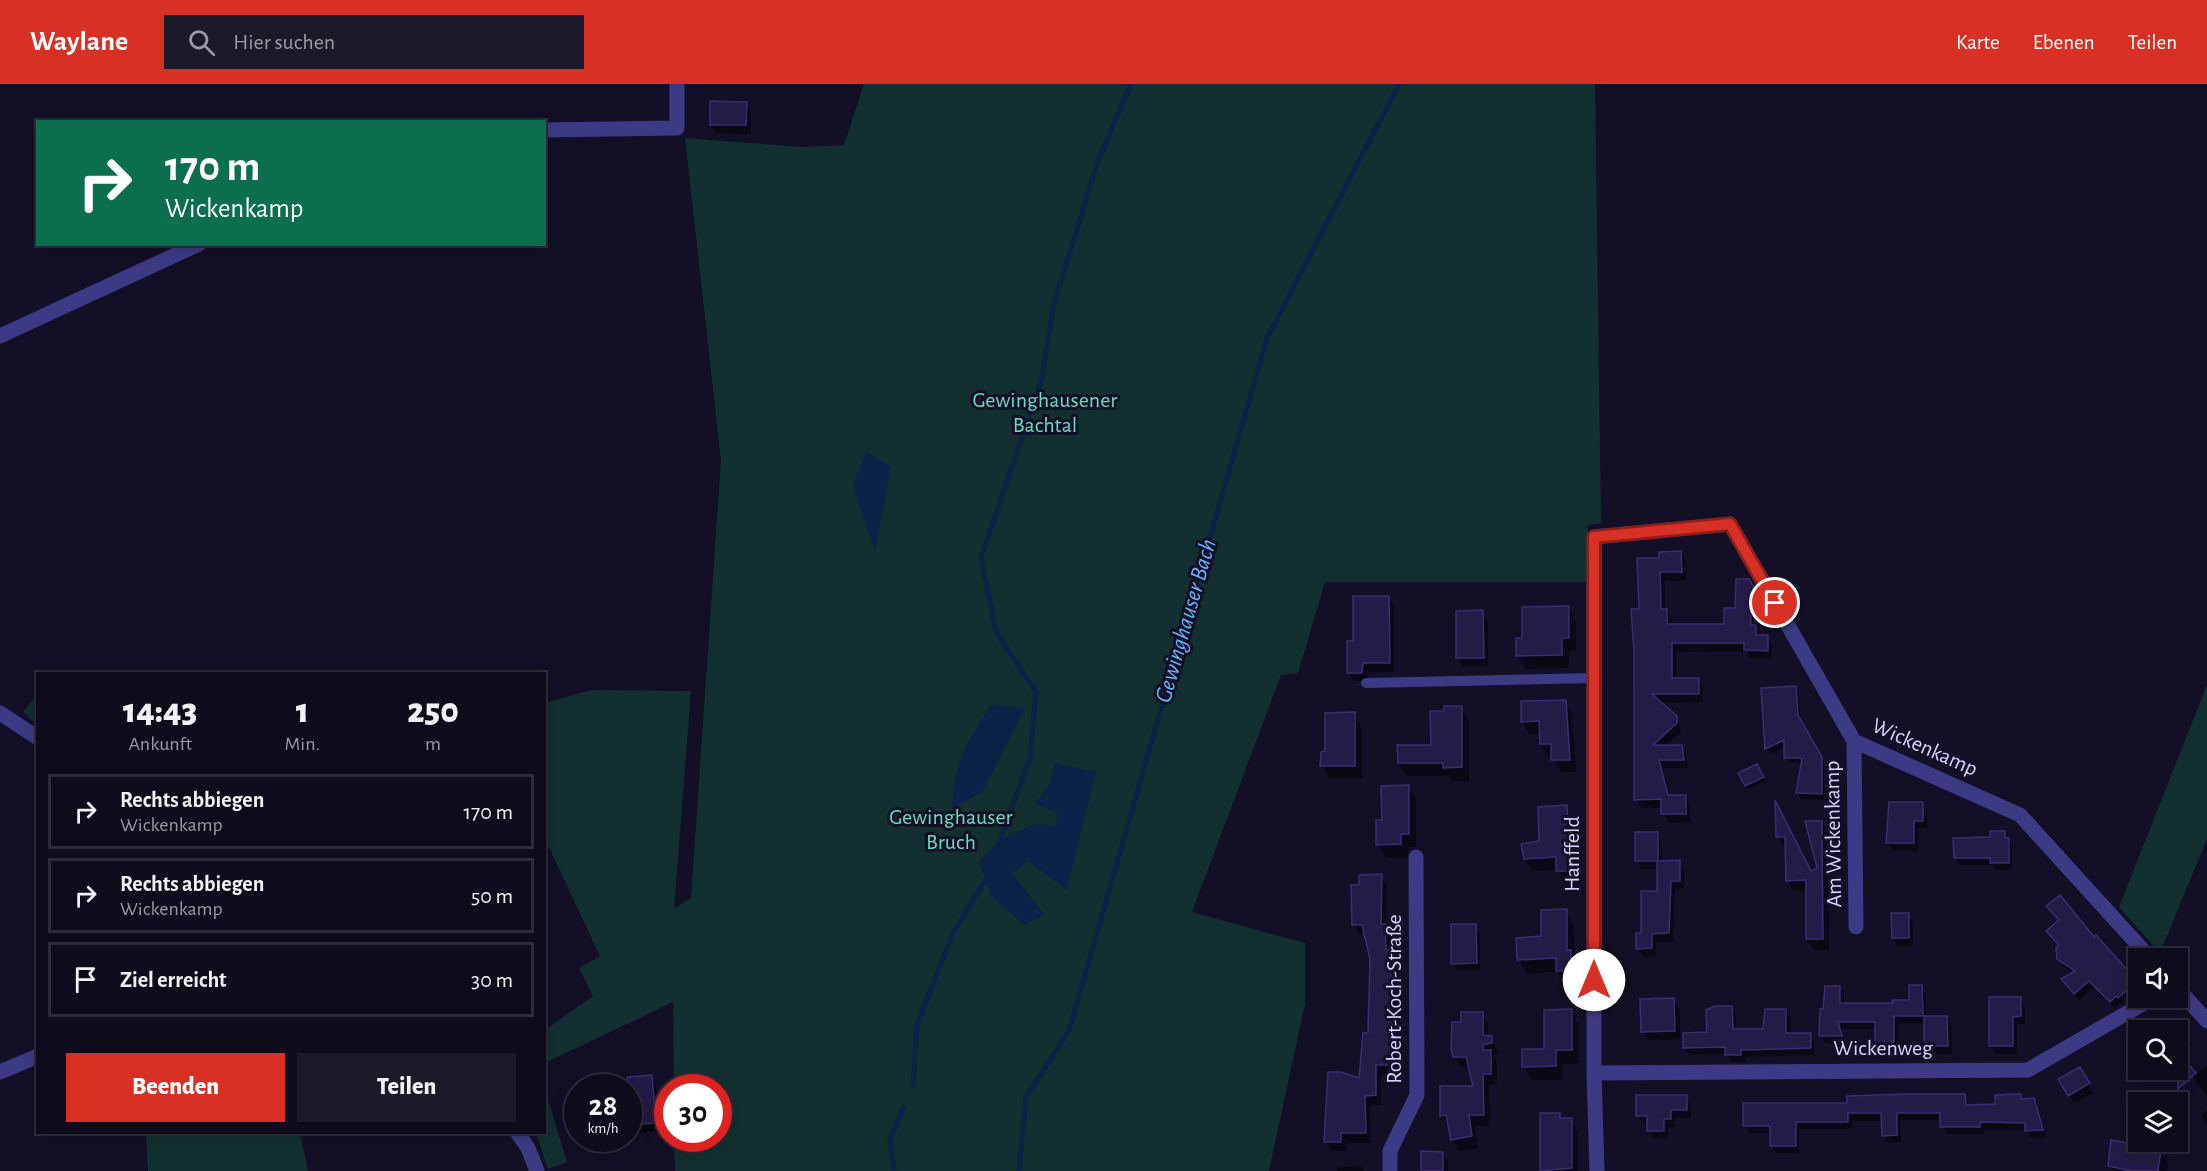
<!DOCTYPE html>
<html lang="de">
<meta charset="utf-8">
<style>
:root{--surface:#0e0b1c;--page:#1c1929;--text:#f1f3f6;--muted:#9b9ba3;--line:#2e2b3b;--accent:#d93025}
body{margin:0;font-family:"Alegreya Sans",sans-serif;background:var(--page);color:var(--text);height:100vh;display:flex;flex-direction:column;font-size:22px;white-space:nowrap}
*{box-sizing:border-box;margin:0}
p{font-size:20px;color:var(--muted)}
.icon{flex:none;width:33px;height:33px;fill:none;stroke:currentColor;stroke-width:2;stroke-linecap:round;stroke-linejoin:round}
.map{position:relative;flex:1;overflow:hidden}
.panel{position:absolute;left:36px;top:588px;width:510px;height:462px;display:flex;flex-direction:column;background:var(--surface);border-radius:0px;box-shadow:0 3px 15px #0003,0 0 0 2px var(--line)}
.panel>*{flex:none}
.banner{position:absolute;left:36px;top:36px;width:510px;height:126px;border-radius:0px;box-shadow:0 3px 15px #0003,0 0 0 2px var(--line);background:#0b6e4f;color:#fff;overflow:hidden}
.tools{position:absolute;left:2128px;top:864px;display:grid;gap:12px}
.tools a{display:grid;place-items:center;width:60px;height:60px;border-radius:0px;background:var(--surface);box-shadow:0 3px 15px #0003,0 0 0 2px var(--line);font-size:30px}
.speed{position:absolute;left:564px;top:990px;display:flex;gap:12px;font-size:30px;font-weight:700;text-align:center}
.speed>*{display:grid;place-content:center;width:78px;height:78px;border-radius:50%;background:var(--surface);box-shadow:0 3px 15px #0003,0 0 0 2px var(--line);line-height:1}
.speed small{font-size:15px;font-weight:400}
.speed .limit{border:9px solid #d22;background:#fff;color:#111}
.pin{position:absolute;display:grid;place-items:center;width:51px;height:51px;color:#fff;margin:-26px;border:3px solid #fff;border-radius:50%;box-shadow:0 2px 6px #0007}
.me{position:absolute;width:66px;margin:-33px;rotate:0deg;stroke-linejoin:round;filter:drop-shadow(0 0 4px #0008)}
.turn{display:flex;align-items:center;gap:21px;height:126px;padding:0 30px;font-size:27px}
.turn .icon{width:78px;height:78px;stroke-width:2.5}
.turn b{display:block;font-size:42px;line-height:51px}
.eta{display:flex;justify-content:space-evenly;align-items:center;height:102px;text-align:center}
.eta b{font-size:36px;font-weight:800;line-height:42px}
.primary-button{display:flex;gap:12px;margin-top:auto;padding:12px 30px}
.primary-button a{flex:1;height:69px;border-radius:0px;background:var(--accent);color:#fff;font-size:24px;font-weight:800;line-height:69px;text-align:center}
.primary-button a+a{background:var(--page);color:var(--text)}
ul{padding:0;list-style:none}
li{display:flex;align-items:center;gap:18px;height:75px;margin:0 12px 9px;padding:0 18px;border:3px solid var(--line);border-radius:0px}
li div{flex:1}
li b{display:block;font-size:22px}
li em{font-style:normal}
header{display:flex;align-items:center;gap:36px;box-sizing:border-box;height:84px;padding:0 30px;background:var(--accent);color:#fff}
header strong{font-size:28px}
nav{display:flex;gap:33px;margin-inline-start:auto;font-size:21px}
.search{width:420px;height:54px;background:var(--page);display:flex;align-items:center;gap:15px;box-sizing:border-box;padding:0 21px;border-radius:0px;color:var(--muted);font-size:22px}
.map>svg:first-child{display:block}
.green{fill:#12302f}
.water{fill:#0c2248}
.shadow{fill:#0007}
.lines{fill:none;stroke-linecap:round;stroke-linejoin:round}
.stream{stroke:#0c2248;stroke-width:5}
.building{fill:#241b47;stroke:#3b2d73;stroke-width:1.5}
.service{stroke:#3d3a85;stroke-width:10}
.minor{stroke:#3d3a85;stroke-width:15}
.route-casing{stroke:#8d1f18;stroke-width:15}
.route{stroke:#d93025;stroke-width:10}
.labels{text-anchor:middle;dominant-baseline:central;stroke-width:6;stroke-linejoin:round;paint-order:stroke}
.park-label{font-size:22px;fill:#5fe0c0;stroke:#130f26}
.street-label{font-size:22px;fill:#d9d4ff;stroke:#130f26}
.water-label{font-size:24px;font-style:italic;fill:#62b6ff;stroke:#130f26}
</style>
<header>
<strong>Waylane</strong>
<div class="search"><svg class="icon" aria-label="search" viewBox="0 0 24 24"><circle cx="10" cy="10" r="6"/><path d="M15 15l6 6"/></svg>Hier suchen</div>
<nav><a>Karte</a><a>Ebenen</a><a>Teilen</a></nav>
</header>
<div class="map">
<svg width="2207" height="1087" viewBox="0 0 2207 1087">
<rect width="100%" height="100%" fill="#130f26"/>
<path class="green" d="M864 0H1595L1601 439 1588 441 1586 498H1325L1298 589 1281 591 1192 828 1305 859V920L1269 1087H675L674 1055 718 1054V1004L674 1003 673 918 545 979V946L593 912 579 884 600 872 545 755V619L591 606 691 607 674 825 691 814 721 376 685 54 802 63 844 61Z
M2207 601V755L2160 869 2119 823Z
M35 613H37V641L23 628Z
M545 1006 567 1078 548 1085 536 1049 544 1048Z
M146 1049H300L308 1087H148Z"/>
<path class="water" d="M866 367 891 383 875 468 853 402Z
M992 620 1025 624 983 707 952 725C954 678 967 658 992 620Z
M1055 679 1096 688 1067 806 1028 777 1012 789 1045 831 1024 841 991 812 979 778 1000 756 1035 740 1055 742 1058 729 1035 720 1050 698Z"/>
<path class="shadow" d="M746 19 751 28V50L716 49 711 40Z
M1680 469 1686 478V497H1665V526L1671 535V542H1726L1737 525 1748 496 1763 521 1755 522 1756 543 1761 552H1767L1772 561V575H1751L1747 567 1676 568V596L1698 595 1703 604V618L1660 619 1676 633 1681 642V648L1666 662H1681L1686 671 1688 684H1663L1670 713H1685L1690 721V738L1668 739 1663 724H1641L1636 715 1632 526H1640L1661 475Z
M1388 514 1394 522V588H1367V597H1354L1349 588 1355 558Z
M1568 524 1576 537V567H1569V584L1525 585 1517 571 1524 555Z
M1482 528 1488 537V582L1463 583 1458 574Z
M1795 603 1799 609 1800 639 1824 681V716L1801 715 1798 709 1802 679H1789L1786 663 1770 670 1767 664 1763 605Z
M1565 617 1572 630 1576 688H1560L1553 672H1548L1541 660V649L1529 650 1522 637Z
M1461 623 1469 637V697H1452L1449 692H1407L1399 679 1433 663 1445 629Z
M1354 630 1362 644V695H1330L1322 681 1325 668Z
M1757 682 1765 698 1748 705 1740 689Z
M1408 703 1416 716V763H1408V774H1386L1378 760 1383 738Z
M1890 719H1922L1927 727V744H1918V767H1893L1888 759Z
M1777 721 1811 788 1818 785 1821 738 1828 749 1829 866H1814L1807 855 1808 807H1793L1787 796V763H1784L1778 752Z
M1566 723 1574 735 1577 799H1564L1557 786 1532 787 1525 775Z
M2004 748 2012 762V786H1996L1993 781H1959L1955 774Z
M1657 750 1661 758 1662 778H1679L1684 786V805H1675L1673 858H1656V872L1643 873 1638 864 1658 808V785H1641L1636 776Z
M1381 792 1387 802 1386 844 1390 851V868H1395L1401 877 1399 896 1404 931H1401V990H1381V1021H1370L1371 1059H1346V1067H1332L1326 1058 1360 996 1369 951 1372 875 1365 850H1359L1353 840 1360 802Z
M2048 822 2081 841 2131 892 2138 886 2139 909 2137 907 2115 924 2094 903 2079 916 2067 902 2074 889 2063 882 2059 874 2060 862 2048 847 2059 837Z
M1566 827 1574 841V875L1578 882V900H1565L1558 887 1527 890 1519 876 1517 856 1542 853Z
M1908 831 1913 839V863H1898L1893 854Z
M1475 842 1480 849V887H1457L1453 879Z
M1839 903 1844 911V920L1894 921 1910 917 1921 903 1926 911V934H1946L1952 943V970H1931L1925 961V939H1898L1897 969H1881L1877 962 1876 945H1841L1845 959H1825L1821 951 1825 926Z
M2020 914 2025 923V940H2017V970H1995L1991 962Z
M1673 915 1679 924 1680 955 1648 956 1643 947Z
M1731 923 1736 931V946L1765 947 1785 927 1790 934V950H1810L1814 957V971L1745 973V978H1731L1726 970 1689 971 1685 964 1708 949Z
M1571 927 1579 941V979L1563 980V996H1531L1524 982 1545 967Z
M1482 929 1488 940V953L1497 965 1498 971H1493L1497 978V1000L1489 1001 1490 1042H1475L1478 1064 1459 1067 1452 1056 1450 1042 1441 1031 1475 1003 1470 984H1461L1454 972 1463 940Z
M2175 940 2192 961 2178 974V946H2168Z
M2207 981V1012L2193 994Z
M2080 985 2093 1009 2074 1019 2060 995Z
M651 992 656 1001 660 1047 637 1049 632 1040Z
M1964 1012 1969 1022H1997L2020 1012 2022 1016H2033L2046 1053 2031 1054 2026 1046H1984V1050H1946L1941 1036H1900L1901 1058 1888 1059 1884 1051 1883 1037H1852V1045H1799V1069H1776L1772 1062V1049H1749L1745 1042 1849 1020Z
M1686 1013 1691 1021V1034H1675V1043H1668V1055H1653L1648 1040H1643L1638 1032Z
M2207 1026V1041L2201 1032Z
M1541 1031H1559L1562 1036H1571L1578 1048V1087H1542Z
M2160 1066 2168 1080 2167 1087H2113L2110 1082Z
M1442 1069 1448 1078V1087H1422Z
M1362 1082 1364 1087H1337V1083Z"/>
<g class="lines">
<path class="stream" d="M998 761 1030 674 1036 608 996 548 981 474 1042 294 1053 223 1098 77 1131 0
M913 1002 917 941 953 849 988 792
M894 1087 890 1056 904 1023
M1019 1087 1026 1013 1069 947 1267 254 1399 0"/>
</g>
<path class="building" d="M710 17 747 18 746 41H710Z
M1681 467 1682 488H1660L1661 525H1667V540H1724V524H1735L1736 495H1749L1760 513H1751V541H1756V551H1768V567L1744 566V559H1672V594H1699V610H1652L1677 632V639L1653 661H1682L1684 676H1659L1668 711H1686V730H1661V715L1634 716V567L1631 525H1639L1637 474H1659V468Z
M1353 512H1389L1390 579H1363L1362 589H1347V557H1353Z
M1569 522V554H1562V571L1516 572V554H1522V523Z
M1483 526 1484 574H1456V527Z
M1796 602 1798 631 1822 673V710L1796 709 1802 674H1784V656L1765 665 1761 604Z
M1566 616 1570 676H1551V660H1540L1539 637 1521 638V617Z
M1444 622H1462V683L1443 684V679H1398L1397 661H1431L1430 627H1444Z
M1355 628V682H1320L1321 668 1325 667V629Z
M1757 680 1764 693 1745 702 1738 689Z
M1409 701V750H1401V760L1376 761V736H1382L1381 702Z
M1775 716 1811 787 1817 784 1805 737H1822L1823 855H1806V796L1786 797 1785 753H1776Z
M1889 718H1923V737H1914V759H1886Z
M1567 721 1571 787H1556V773L1524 775 1521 760 1539 757 1538 723Z
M1990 747H2005V754H2009V779H1990V774H1954L1953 754 1990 753Z
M1635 748H1658V777L1680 776V797H1671L1669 849 1652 850V864L1636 865V849H1641V807H1657V777H1635Z
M1382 790 1381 840H1385L1386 866H1396L1394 885 1399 922H1396L1397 981H1376V1011L1365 1012 1366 1049H1341V1058H1324L1328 988H1341L1359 994 1363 949H1368L1370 875 1362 841H1352L1351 801H1359V791Z
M2060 811 2094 853 2096 851 2137 897 2118 914 2116 912 2110 918 2089 897 2074 910 2061 895 2075 887 2057 875 2056 864 2059 861 2046 847 2059 836 2046 822Z
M1567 825V866H1571V887H1556V874L1517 876 1516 854 1541 852V826Z
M1891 829H1909V854H1892Z
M1451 840H1476L1477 879 1451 880Z
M1909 901H1922L1923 932H1894V962H1875V938H1838L1842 952H1819L1820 925H1823L1825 902H1840V919H1893L1892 916H1909Z
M1989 913H2021V932L2013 933V962H1989Z
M1674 914 1675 947 1641 948 1640 915Z
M1715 922H1732L1733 945H1763L1765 925H1786V949H1811V964L1741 966V971H1725V963L1683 964V949L1707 948 1706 926Z
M1572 925V966H1556V982L1522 983V965H1544V926Z
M1461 928H1483V951L1492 952V959L1483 961V966H1491V990H1483L1484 1031H1469L1472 1052 1451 1056 1446 1031 1440 1032V1002H1473L1466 973H1453L1451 964 1452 938H1461Z
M1924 932H1947L1948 962H1924Z
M2178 969 2196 989 2178 1005Z
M2080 983 2090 999 2068 1012 2058 995Z
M652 991 656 1039 631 1041 627 993Z
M1911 1010H1965L1966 1021 1995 1020V1011L2021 1010V1015L2034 1014 2043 1046 2025 1047V1039L1980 1038V1043H1940V1029H1897V1051L1882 1052 1881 1029H1848V1038H1796V1062H1770V1042H1743V1019H1847V1012Z
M1636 1011H1687V1026H1671V1035H1664V1047H1647V1032H1636Z
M1540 1029H1560V1034H1572V1084L1540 1087Z
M2111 1056 2161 1065 2158 1087H2131L2108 1082Z
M1421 1067 1443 1068V1087H1421Z"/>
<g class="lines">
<path class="service" d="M1366 599 1594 594"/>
<path class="minor" d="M544 46 677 44V0
M0 252 199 160
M0 629 38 654
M1854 657 1856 843
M2178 905 2207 937
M0 988 38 972
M1594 989 2028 986 2153 914
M517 1048 528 1064 537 1087
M1390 1087V1067L1417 1011 1416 773
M1597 1087 1594 989V453L1730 440 1854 657 2020 731 2150 874"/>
</g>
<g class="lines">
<g class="route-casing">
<path id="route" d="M1594 896V453L1730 440 1775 519"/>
</g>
<use href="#route" class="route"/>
</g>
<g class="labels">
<g class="park-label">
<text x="1045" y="316">Gewinghausener<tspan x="1045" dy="25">Bachtal</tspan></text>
<text x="951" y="733">Gewinghauser<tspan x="951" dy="25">Bruch</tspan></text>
</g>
<g class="street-label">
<text transform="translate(1925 663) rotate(24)">Wickenkamp</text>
<text transform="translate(1833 750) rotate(-91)">Am Wickenkamp</text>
<text transform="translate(1572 770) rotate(-90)">Hanffeld</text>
<text transform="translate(1394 915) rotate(-90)">Robert-Koch-Straße</text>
<text x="1883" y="964">Wickenweg</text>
</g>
<g class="water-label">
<text transform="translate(1186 537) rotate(-74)">Gewinghauser Bach</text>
</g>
</g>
</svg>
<div class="tools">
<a><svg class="icon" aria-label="sound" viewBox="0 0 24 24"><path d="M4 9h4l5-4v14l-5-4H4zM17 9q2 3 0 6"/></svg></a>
<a><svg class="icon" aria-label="search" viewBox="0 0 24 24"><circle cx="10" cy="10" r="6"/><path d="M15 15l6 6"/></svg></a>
<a><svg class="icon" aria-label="layers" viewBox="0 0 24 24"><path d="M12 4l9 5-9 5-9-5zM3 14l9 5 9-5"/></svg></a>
</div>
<div class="speed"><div>28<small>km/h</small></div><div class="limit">30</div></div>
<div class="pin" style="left:1775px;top:519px;background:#d93025"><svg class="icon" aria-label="arrive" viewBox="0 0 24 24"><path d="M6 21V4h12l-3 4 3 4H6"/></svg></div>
<svg class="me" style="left:1594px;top:896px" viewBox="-20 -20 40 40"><circle r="19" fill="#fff"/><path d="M0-13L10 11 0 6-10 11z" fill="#d93025"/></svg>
<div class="banner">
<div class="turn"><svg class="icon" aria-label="right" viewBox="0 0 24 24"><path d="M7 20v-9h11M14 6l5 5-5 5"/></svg><div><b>170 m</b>Wickenkamp</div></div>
</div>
<section class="panel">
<div class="eta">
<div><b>14:43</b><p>Ankunft</p></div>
<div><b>1</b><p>Min.</p></div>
<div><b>250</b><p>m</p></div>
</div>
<ul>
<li><svg class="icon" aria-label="right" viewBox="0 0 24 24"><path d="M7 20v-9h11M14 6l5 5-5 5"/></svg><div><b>Rechts abbiegen</b><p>Wickenkamp</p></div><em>170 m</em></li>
<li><svg class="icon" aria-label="right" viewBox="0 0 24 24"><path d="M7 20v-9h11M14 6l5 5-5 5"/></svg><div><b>Rechts abbiegen</b><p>Wickenkamp</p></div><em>50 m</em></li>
<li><svg class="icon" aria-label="arrive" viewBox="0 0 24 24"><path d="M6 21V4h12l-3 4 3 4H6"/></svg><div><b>Ziel erreicht</b></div><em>30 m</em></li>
</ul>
<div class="primary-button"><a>Beenden</a><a>Teilen</a></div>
</section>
</div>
